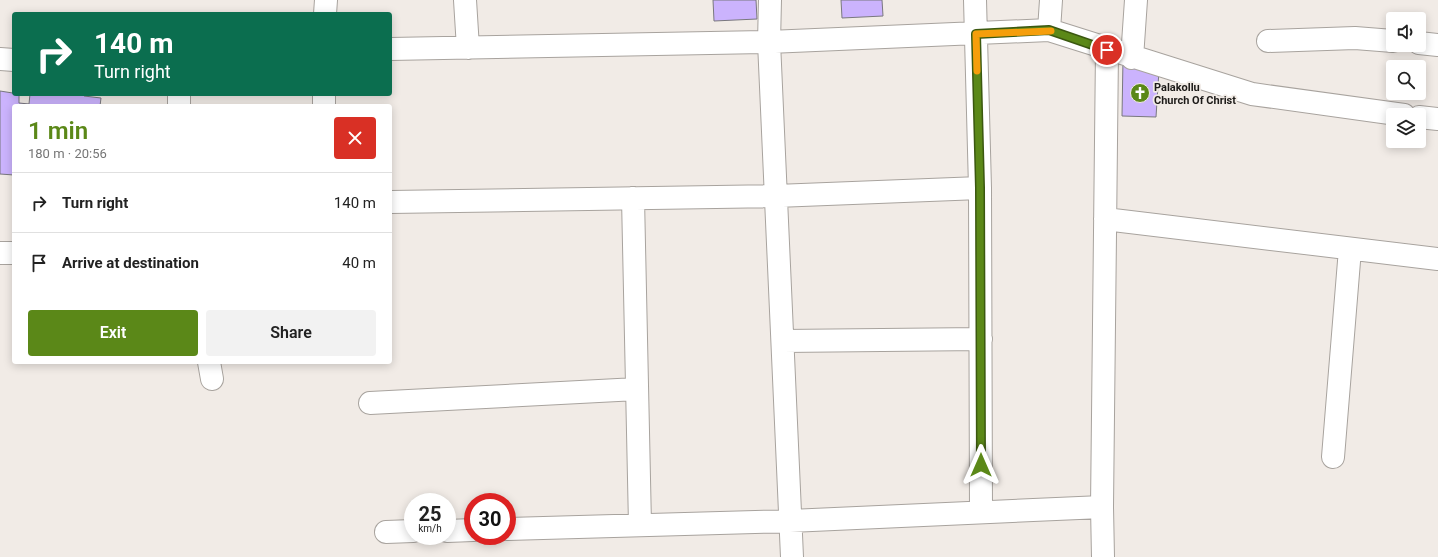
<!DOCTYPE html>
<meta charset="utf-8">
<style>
:root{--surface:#fff;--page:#f2f2f2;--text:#222;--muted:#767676;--line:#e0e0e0;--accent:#5b8818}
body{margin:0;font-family:Roboto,sans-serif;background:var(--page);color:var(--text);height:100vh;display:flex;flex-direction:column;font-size:15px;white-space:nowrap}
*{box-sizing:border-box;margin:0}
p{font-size:13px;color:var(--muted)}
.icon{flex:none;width:22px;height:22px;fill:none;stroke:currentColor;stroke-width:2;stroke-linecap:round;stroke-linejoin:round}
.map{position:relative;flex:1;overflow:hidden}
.side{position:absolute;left:12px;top:104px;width:380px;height:260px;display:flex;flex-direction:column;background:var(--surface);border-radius:4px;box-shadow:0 2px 10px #0003}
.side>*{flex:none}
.hud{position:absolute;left:12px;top:12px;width:380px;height:84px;border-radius:4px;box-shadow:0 2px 10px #0003;background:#0b6e4f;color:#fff;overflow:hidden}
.tools{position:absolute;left:1386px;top:12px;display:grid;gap:8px}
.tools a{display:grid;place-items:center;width:40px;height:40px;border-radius:4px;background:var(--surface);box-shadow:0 2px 10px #0003;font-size:20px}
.speed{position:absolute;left:404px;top:493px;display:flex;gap:8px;font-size:20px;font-weight:700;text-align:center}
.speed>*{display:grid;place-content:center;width:52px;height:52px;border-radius:50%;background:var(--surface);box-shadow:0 2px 10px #0003;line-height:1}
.speed small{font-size:10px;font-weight:400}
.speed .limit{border:6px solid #d22;background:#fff;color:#111}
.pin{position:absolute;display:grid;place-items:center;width:34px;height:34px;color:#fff;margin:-17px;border:2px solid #fff;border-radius:50%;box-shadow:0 1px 4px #0007}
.me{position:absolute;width:44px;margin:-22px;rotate:0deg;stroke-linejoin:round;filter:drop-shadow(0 0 3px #0008)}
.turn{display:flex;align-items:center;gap:14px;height:84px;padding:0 16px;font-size:18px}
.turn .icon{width:52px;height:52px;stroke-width:2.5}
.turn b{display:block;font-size:28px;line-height:34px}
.round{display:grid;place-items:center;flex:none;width:42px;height:42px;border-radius:4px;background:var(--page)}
.head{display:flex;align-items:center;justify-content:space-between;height:68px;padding:0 16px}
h1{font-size:24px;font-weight:600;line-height:30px;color:var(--accent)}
.primary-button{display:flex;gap:8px;margin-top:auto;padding:8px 16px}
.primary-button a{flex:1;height:46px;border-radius:4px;background:var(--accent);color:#fff;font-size:16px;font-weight:600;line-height:46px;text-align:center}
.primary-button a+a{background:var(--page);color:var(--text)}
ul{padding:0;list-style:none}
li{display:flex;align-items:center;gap:12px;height:60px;padding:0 16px;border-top:1px solid var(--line)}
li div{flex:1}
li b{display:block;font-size:15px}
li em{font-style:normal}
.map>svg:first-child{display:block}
.building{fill:#cbb3fd;stroke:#79787e}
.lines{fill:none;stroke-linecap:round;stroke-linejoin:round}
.street-casing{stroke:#a8a39e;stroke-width:24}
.street{stroke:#fff;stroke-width:22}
.route-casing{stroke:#3b5810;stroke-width:10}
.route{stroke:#5b8818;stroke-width:7}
.slow{stroke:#f59e0b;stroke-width:7}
.labels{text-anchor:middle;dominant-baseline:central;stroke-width:3.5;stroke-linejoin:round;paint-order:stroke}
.poi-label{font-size:11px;font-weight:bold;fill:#1d1b19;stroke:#f1ebe6;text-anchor:start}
</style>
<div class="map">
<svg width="1438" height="557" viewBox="0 0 1438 557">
<rect width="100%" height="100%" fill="#f1ebe6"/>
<path class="building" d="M713 0H756L757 19 714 21Z
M841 0H882L883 16 842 18Z
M1123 59 1159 70 1156 117 1122 116Z
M0 91 19 94V103L29 104 30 94H84V96L101 98 100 106H14V175L0 174Z"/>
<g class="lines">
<g class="street-casing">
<path id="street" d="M465 0 468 48
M770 0 769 42 792 557
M975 0 980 188 981 512
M325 14 326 0
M1049 30 1051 0
M1268 41 1355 38 1393 41
M1419 43 1438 45
M390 49 769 42 1049 30 1252 94 1404 115
M1132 58 1136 0
M0 59 14 60
M179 94V106
M324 106V94
M1419 117 1438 119
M633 198 640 525
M390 202 776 196 980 188
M1105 219 1438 259
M0 253H14
M783 341 981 339
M209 362 212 379
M370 403 637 389
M1333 457 1350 249
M507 529 790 521 1102 507
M447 531 473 530
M386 532 413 531
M1103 557 1102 507 1107 50"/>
</g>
<use href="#street" class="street"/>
</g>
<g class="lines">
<g class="route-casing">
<path id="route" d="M981 465 980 188 976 34 1049 30 1107 50"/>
</g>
<use href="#route" class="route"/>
<path class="slow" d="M977 71 976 34 1051 31"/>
</g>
<defs>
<g id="church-disc" transform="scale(1)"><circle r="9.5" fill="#5b8818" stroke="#f1ebe6"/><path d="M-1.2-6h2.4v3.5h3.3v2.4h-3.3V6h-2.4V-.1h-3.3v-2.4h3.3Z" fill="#fff"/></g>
</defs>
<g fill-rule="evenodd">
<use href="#church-disc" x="1140" y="93"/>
</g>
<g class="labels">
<g class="poi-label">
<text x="1154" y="87">Palakollu<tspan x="1154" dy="13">Church Of Christ</tspan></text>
</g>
</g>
</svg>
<div class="tools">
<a><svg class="icon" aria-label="sound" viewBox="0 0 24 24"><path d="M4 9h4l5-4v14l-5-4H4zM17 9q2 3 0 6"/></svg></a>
<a><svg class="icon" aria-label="search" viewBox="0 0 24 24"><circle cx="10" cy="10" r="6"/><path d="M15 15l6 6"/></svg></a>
<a><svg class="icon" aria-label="layers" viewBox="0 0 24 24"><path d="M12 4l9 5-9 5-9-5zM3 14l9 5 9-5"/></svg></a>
</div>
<div class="speed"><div>25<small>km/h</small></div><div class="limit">30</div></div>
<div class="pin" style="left:1107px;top:50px;background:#d93025"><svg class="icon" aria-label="arrive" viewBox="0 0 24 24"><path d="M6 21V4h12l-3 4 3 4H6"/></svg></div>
<svg class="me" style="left:981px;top:465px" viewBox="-20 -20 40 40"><path d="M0-17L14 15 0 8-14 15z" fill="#5b8818" stroke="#fff" stroke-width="4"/></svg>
<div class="hud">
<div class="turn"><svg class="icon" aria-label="right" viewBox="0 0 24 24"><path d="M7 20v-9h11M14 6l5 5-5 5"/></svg><div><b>140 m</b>Turn right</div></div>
</div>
<section class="side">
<div class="head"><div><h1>1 min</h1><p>180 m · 20:56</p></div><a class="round" style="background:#d93025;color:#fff"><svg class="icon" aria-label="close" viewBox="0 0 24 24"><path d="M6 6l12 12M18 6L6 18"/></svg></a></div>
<ul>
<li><svg class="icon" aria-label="right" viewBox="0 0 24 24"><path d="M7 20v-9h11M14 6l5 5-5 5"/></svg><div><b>Turn right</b></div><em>140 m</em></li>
<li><svg class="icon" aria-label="arrive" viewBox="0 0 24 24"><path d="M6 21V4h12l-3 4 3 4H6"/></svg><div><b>Arrive at destination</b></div><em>40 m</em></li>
</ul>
<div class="primary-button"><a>Exit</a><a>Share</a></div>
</section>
</div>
